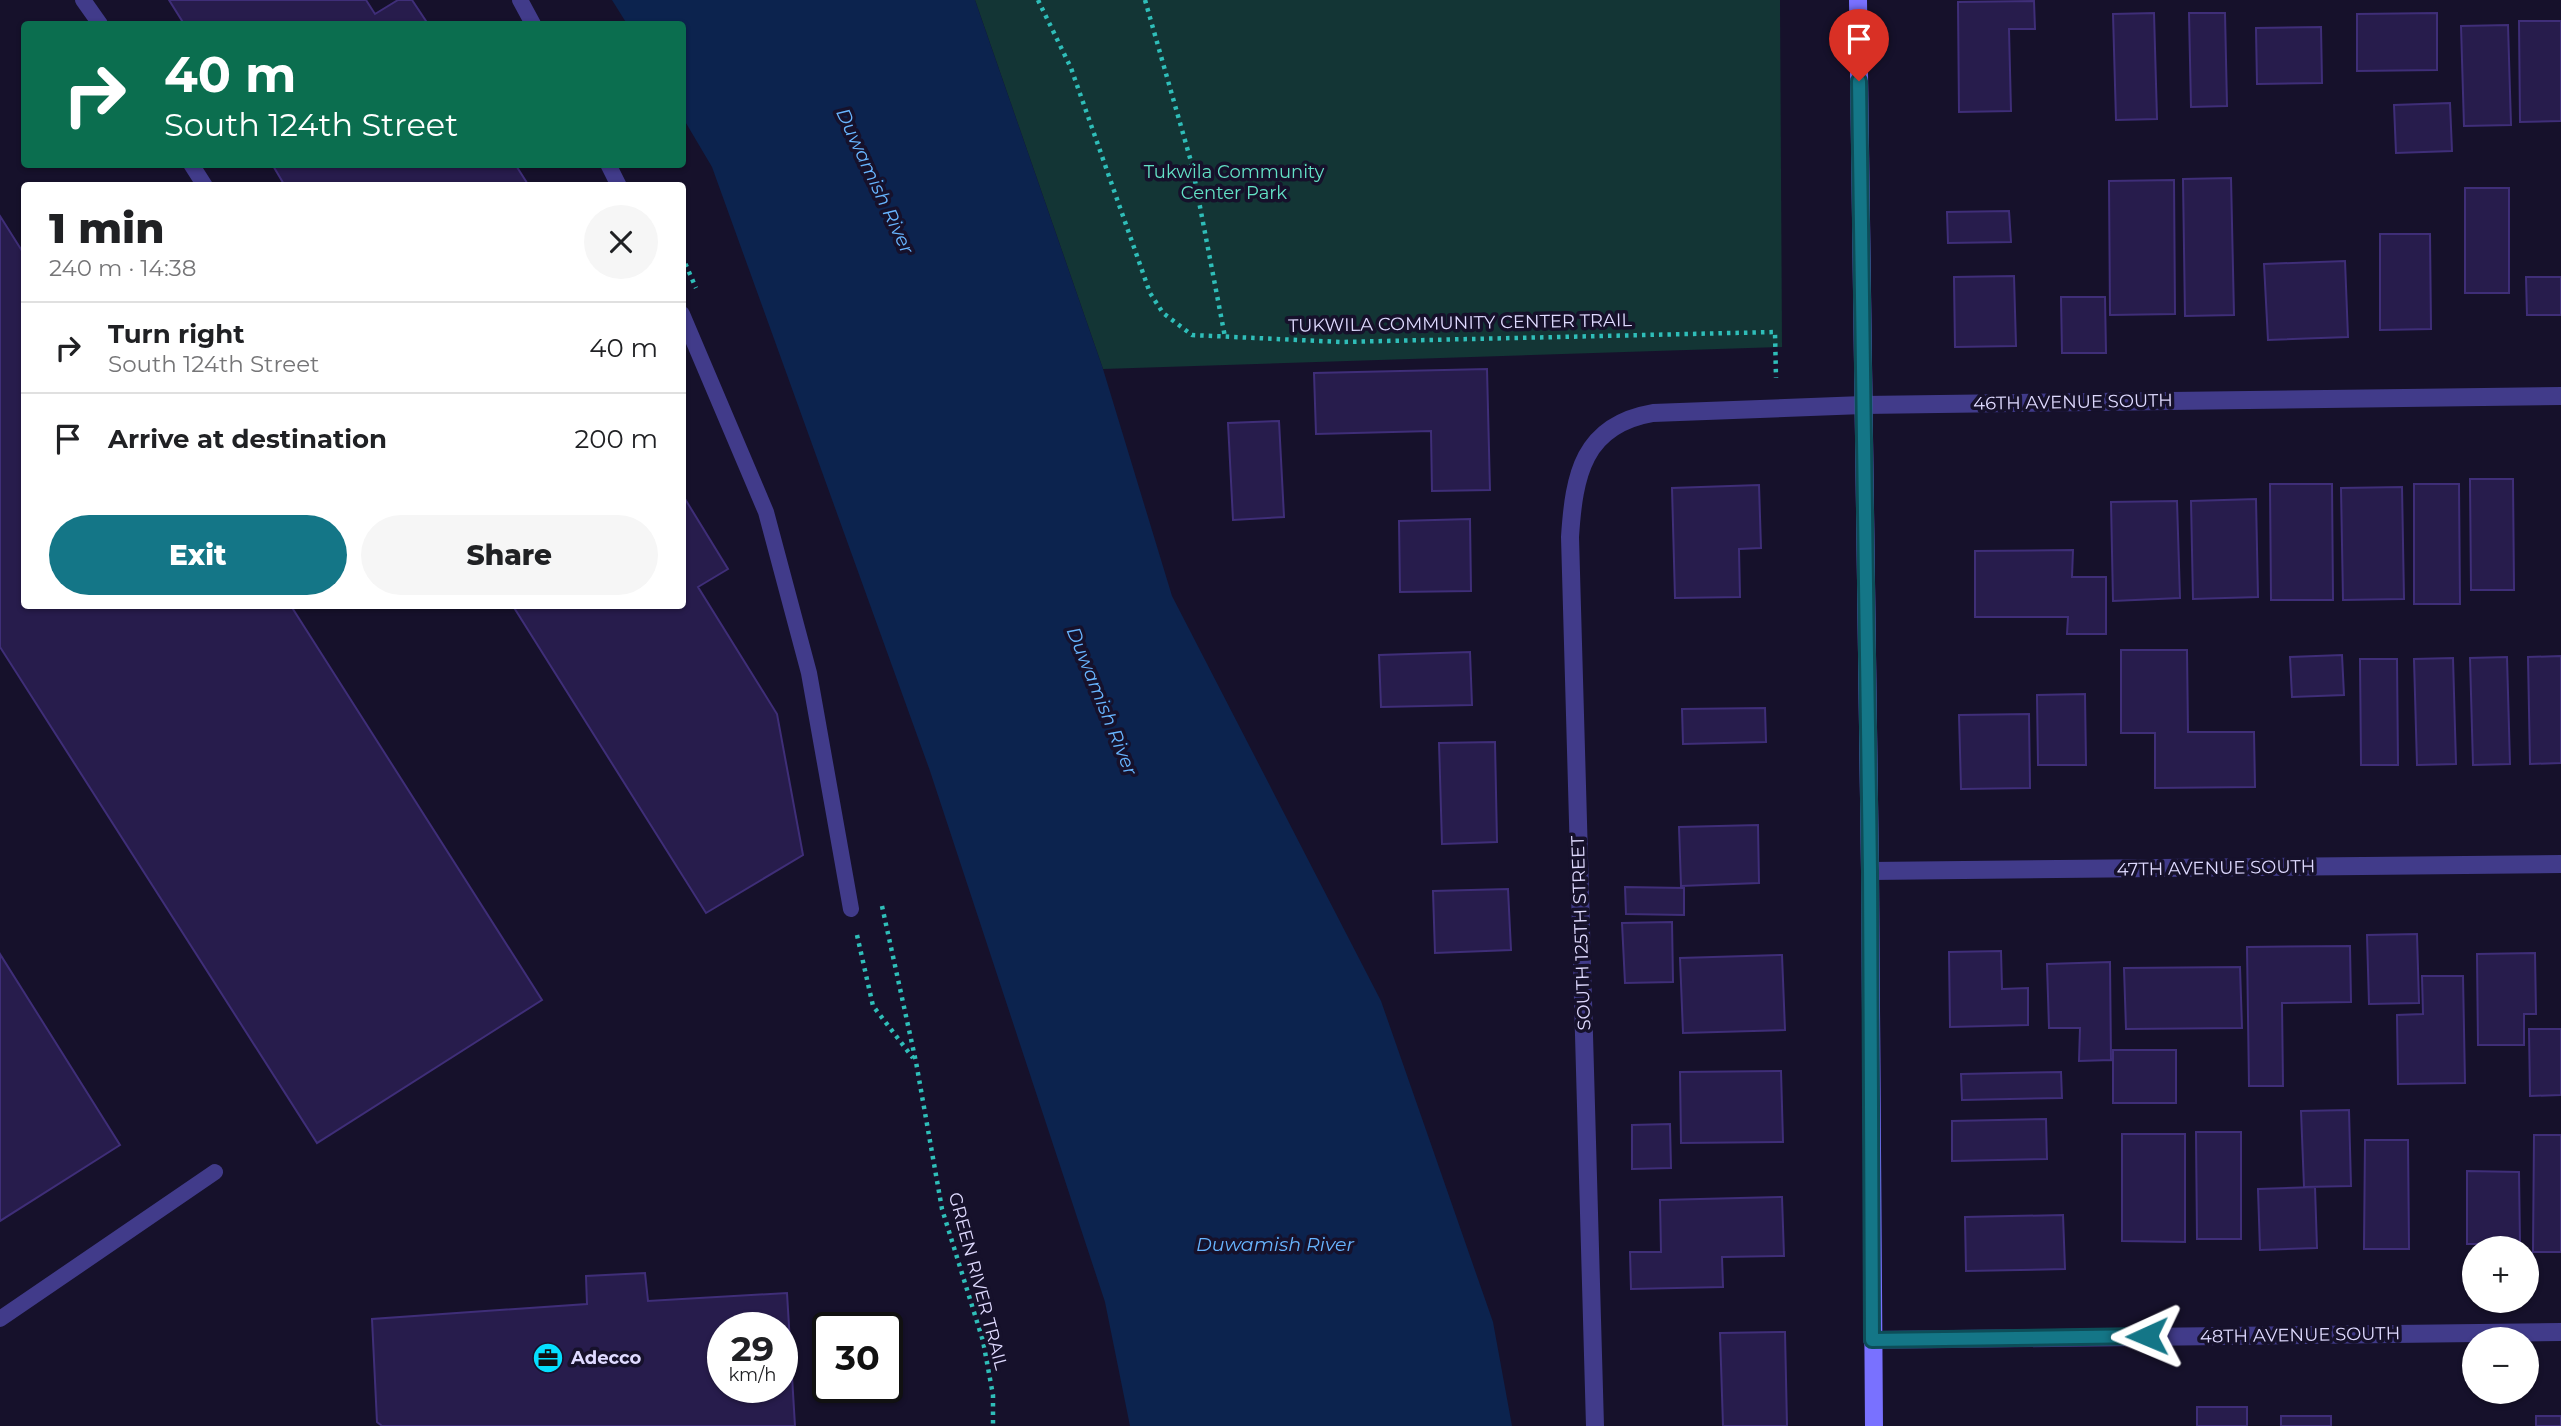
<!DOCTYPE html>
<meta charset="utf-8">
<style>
:root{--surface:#fff;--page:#f6f6f6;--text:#202124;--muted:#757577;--line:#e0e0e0;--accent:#147687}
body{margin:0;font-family:Montserrat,sans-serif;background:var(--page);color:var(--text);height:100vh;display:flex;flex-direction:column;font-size:26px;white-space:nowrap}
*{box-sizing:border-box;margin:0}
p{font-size:23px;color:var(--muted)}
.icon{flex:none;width:38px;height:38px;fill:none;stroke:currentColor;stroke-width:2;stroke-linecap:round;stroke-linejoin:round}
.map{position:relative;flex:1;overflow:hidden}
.details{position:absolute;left:21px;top:182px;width:665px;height:427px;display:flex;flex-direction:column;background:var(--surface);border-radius:7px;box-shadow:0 2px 5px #0004}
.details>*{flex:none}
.banner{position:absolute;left:21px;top:21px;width:665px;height:147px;border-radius:7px;box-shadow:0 2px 5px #0004;background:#0b6e4f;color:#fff;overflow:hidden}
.fabs{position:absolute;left:2462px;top:1236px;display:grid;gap:14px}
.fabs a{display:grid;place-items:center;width:77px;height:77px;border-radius:50%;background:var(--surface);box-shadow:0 2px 5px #0004;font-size:35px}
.speed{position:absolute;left:707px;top:1312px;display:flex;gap:14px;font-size:35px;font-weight:700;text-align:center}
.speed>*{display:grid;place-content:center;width:91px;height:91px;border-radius:50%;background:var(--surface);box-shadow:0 2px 5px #0004;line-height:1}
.speed small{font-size:18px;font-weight:400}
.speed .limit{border:4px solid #111;border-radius:10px;background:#fff;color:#111}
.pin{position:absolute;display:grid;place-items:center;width:60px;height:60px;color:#fff;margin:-72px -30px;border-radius:50% 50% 50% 0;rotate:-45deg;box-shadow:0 0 7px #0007}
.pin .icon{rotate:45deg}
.me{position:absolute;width:77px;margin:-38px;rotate:269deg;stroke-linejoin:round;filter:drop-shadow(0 0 5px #0008)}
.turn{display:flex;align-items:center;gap:24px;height:147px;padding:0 28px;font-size:32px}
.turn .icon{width:91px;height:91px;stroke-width:2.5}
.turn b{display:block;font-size:49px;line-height:60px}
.round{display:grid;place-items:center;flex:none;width:74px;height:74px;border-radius:37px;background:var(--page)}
.summary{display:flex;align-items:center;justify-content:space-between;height:119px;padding:0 28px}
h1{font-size:42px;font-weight:800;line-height:52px}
.cta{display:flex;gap:14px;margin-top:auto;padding:14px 28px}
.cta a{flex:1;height:80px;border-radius:42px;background:var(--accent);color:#fff;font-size:28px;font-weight:800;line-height:80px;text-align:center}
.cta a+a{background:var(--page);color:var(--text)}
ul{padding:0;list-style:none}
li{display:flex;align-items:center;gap:21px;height:91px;padding:0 28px;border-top:2px solid var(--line)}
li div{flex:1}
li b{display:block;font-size:26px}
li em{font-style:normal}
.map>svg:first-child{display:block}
.green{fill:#133535}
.water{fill:#0c234e}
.building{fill:#271c4c;stroke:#3f2e78;stroke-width:2;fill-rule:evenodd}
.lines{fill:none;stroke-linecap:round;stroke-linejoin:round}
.path{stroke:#2fbeb9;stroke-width:4.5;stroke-dasharray:3.5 5;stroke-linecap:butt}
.lane{stroke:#413b8a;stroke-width:16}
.street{stroke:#413b8a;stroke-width:18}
.secondary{stroke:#7971ff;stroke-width:18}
.route-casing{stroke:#0d4d58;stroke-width:18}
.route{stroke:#147687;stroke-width:12}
.labels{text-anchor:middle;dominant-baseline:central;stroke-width:7;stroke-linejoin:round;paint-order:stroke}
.park-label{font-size:18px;fill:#63e2c6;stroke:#16112b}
.street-label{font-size:18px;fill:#dfdaff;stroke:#16112b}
.poi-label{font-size:18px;font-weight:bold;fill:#dfdaff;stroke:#16112b;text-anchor:start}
.water-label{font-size:19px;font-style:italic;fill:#68b5ff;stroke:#16112b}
</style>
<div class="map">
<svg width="2561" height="1426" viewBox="0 0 2561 1426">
<rect width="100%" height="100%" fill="#16112b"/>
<path class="green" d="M975 0H1780L1782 347 1103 369Z"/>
<path class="water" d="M612 0H975L1103 369 1172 596 1381 1001 1493 1322 1512 1426H1130L1105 1302 930 771 712 167 683 118 682 24H627Z"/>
<path class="building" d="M169 0H366L375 14 398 0H412L428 24H184Z
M2034 1 2035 29H2009L2011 111 1959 112 1958 2Z
M2154 13 2157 119 2116 120 2113 14Z
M2189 13H2225L2227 106 2191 107Z
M2437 13V70L2357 71V14Z
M2519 21H2561V121L2520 122Z
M2508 25 2511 125 2464 126 2461 26Z
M2321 27 2322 83 2257 84 2256 28Z
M2450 103 2452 151 2396 153 2394 105Z
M272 164H515L529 186H285Z
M2231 178 2234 315 2185 316 2183 179Z
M2174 180 2175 314 2110 315 2109 181Z
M2465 188H2509V293H2465Z
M2009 211 2011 242 1948 243 1947 212Z
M0 216 24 254V606H291L542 1000 317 1143 0 647Z
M2380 234H2430L2431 329 2380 330Z
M2345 261 2348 337 2268 340 2264 264Z
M2014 276 2016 346 1955 347 1954 277Z
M2526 277H2561V315H2527Z
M2061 297H2105L2106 353H2062Z
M1487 369 1490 490 1432 491 1431 431 1316 434 1314 373Z
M1279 421 1284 517 1233 520 1228 423Z
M2470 479H2513L2514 590H2471Z
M2270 484H2332L2333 600H2271Z
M2414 484H2459L2460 604H2414Z
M1759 485 1761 548 1739 549 1740 597 1675 598 1672 488Z
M2402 487 2404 599 2343 600 2341 488Z
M682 494 728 569 698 587 777 714 803 855 706 913 513 606H682Z
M2256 499 2258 597 2193 599 2191 501Z
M2177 501 2180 598 2113 601 2111 502Z
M1470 519 1471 591 1400 592 1399 521Z
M2073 550 2072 577H2106V634H2067L2068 617H1975V551Z
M2121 650H2187L2188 732H2254L2255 787 2155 788V733H2121Z
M1470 652 1472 705 1381 707 1379 655Z
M2342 655 2344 695 2292 697 2290 657Z
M2561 656V763L2530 764 2528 657Z
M2507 657 2510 764 2473 765 2470 658Z
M2453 658 2456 764 2417 765 2414 659Z
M2360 659H2397L2398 765H2361Z
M2085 694 2086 765H2038L2037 695Z
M1765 708 1766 742 1683 744 1682 709Z
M2029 714 2030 788 1961 789 1959 715Z
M1495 742 1497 842 1442 844 1439 743Z
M1758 825 1759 883 1681 886 1679 827Z
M1625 887 1684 888V915L1626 914Z
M1508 889 1511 950 1435 953 1433 891Z
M1672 922 1673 982 1625 983 1622 923Z
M2417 934 2419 1003 2369 1004 2367 935Z
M2350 946 2351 1002 2282 1003 2283 1086H2249L2247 947Z
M2001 951 2002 989 2028 988V1025L1950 1027 1949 952Z
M2535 953 2536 1014H2524V1045H2478L2477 954Z
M0 954 120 1145 0 1221Z
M1782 955 1785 1030 1683 1033 1680 958Z
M2110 962 2111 1060 2079 1061 2080 1028H2049L2047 964Z
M2240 967 2242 1028 2126 1029 2124 968Z
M2422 976H2463L2465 1083 2398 1084 2397 1015 2423 1014Z
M2529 1029H2561V1095L2530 1096Z
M2113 1050H2176V1103H2113Z
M1781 1071 1783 1142 1681 1143 1680 1072Z
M2061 1072 2062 1098 1962 1100 1961 1074Z
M2349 1110 2351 1186 2304 1187 2301 1111Z
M2046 1119 2047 1159 1952 1161V1121Z
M1670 1124 1671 1168 1632 1169V1125Z
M2196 1132H2241V1239H2197Z
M2122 1134H2185V1242L2122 1241Z
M2534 1135H2561V1252H2533Z
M2365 1140H2408L2409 1249H2364Z
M2467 1171 2519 1172 2520 1244H2467Z
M2315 1187 2317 1248 2260 1250 2258 1189Z
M1782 1197 1784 1256 1722 1257 1723 1287 1631 1289 1630 1252H1661L1660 1200Z
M2063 1215 2065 1269 1966 1271 1965 1217Z
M645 1273 648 1301 787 1293 795 1426H382L377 1422 372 1319 587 1304 586 1276ZM723 1328H782V1388H723Z
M1785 1332 1787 1426H1723L1720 1333Z
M2197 1407H2247V1426H2197Z
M2281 1416H2331V1426H2281Z
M2536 1416H2561V1426H2536Z"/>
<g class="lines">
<path class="path" d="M1038 0 1071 68 1150 293 1163 313 1192 335 1341 342 1775 332 1776 378
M1145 0 1192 165 1225 337
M682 256 696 288
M882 906 916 1062 942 1209 983 1341 993 1395V1426
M857 935 873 1006 913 1058"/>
<path class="lane" d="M83 0 100 24
M520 0 533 24
M191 164 205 186
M608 164 619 186
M682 314 766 512 809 673 851 909
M0 1319 215 1172"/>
<path class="street" d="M1870 871 2561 864
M1872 1340 2561 1332
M1595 1426 1570 537C1574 475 1583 425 1653 413L1863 405 2561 396"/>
<path class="secondary" d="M1858 0 1870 871 1874 1426"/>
</g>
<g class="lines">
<g class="route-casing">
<path id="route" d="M1859 81 1870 871 1872 1340 2147 1336"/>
</g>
<use href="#route" class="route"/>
</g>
<defs>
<g id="office-disc" transform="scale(1.575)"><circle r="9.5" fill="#06dfff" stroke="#16112b"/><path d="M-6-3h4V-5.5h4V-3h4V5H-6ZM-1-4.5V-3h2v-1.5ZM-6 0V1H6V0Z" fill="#111"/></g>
</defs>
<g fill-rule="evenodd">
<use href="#office-disc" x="548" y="1358"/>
</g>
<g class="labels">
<g class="park-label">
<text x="1234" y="172">Tukwila Community<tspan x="1234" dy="21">Center Park</tspan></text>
</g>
<g class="street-label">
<text transform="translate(1460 323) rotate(-1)">TUKWILA COMMUNITY CENTER TRAIL</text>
<text transform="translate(2073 402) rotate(-1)">46TH AVENUE SOUTH</text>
<text transform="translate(2216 868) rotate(-1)">47TH AVENUE SOUTH</text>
<text transform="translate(1581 933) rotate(-92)">SOUTH 125TH STREET</text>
<text transform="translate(978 1281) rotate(75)">GREEN RIVER TRAIL</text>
<text transform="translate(2300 1335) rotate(-1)">48TH AVENUE SOUTH</text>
</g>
<g class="poi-label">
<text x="571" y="1358">Adecco</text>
</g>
<g class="water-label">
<text transform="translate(875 181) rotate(65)">Duwamish River</text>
<text transform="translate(1102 701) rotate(68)">Duwamish River</text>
<text x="1275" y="1244">Duwamish River</text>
</g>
</g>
</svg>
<div class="fabs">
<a>+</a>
<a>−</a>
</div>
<div class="speed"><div>29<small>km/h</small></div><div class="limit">30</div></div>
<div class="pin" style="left:1859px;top:81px;background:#d93025"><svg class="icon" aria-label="arrive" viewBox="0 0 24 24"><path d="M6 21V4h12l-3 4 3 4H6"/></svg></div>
<svg class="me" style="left:2147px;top:1336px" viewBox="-20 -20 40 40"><path d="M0-17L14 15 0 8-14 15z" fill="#147687" stroke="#fff" stroke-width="4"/></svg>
<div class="banner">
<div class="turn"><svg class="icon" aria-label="right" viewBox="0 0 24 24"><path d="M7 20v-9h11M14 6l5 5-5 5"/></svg><div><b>40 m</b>South 124th Street</div></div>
</div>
<section class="details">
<div class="summary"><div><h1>1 min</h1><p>240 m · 14:38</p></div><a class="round"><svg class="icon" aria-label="close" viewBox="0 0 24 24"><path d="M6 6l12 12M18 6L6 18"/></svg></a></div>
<ul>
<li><svg class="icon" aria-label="right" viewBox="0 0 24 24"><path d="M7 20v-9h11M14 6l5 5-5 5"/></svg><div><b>Turn right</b><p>South 124th Street</p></div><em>40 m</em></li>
<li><svg class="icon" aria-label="arrive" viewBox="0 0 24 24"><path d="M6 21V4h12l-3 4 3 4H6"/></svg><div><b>Arrive at destination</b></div><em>200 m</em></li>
</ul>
<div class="cta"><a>Exit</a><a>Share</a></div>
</section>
</div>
